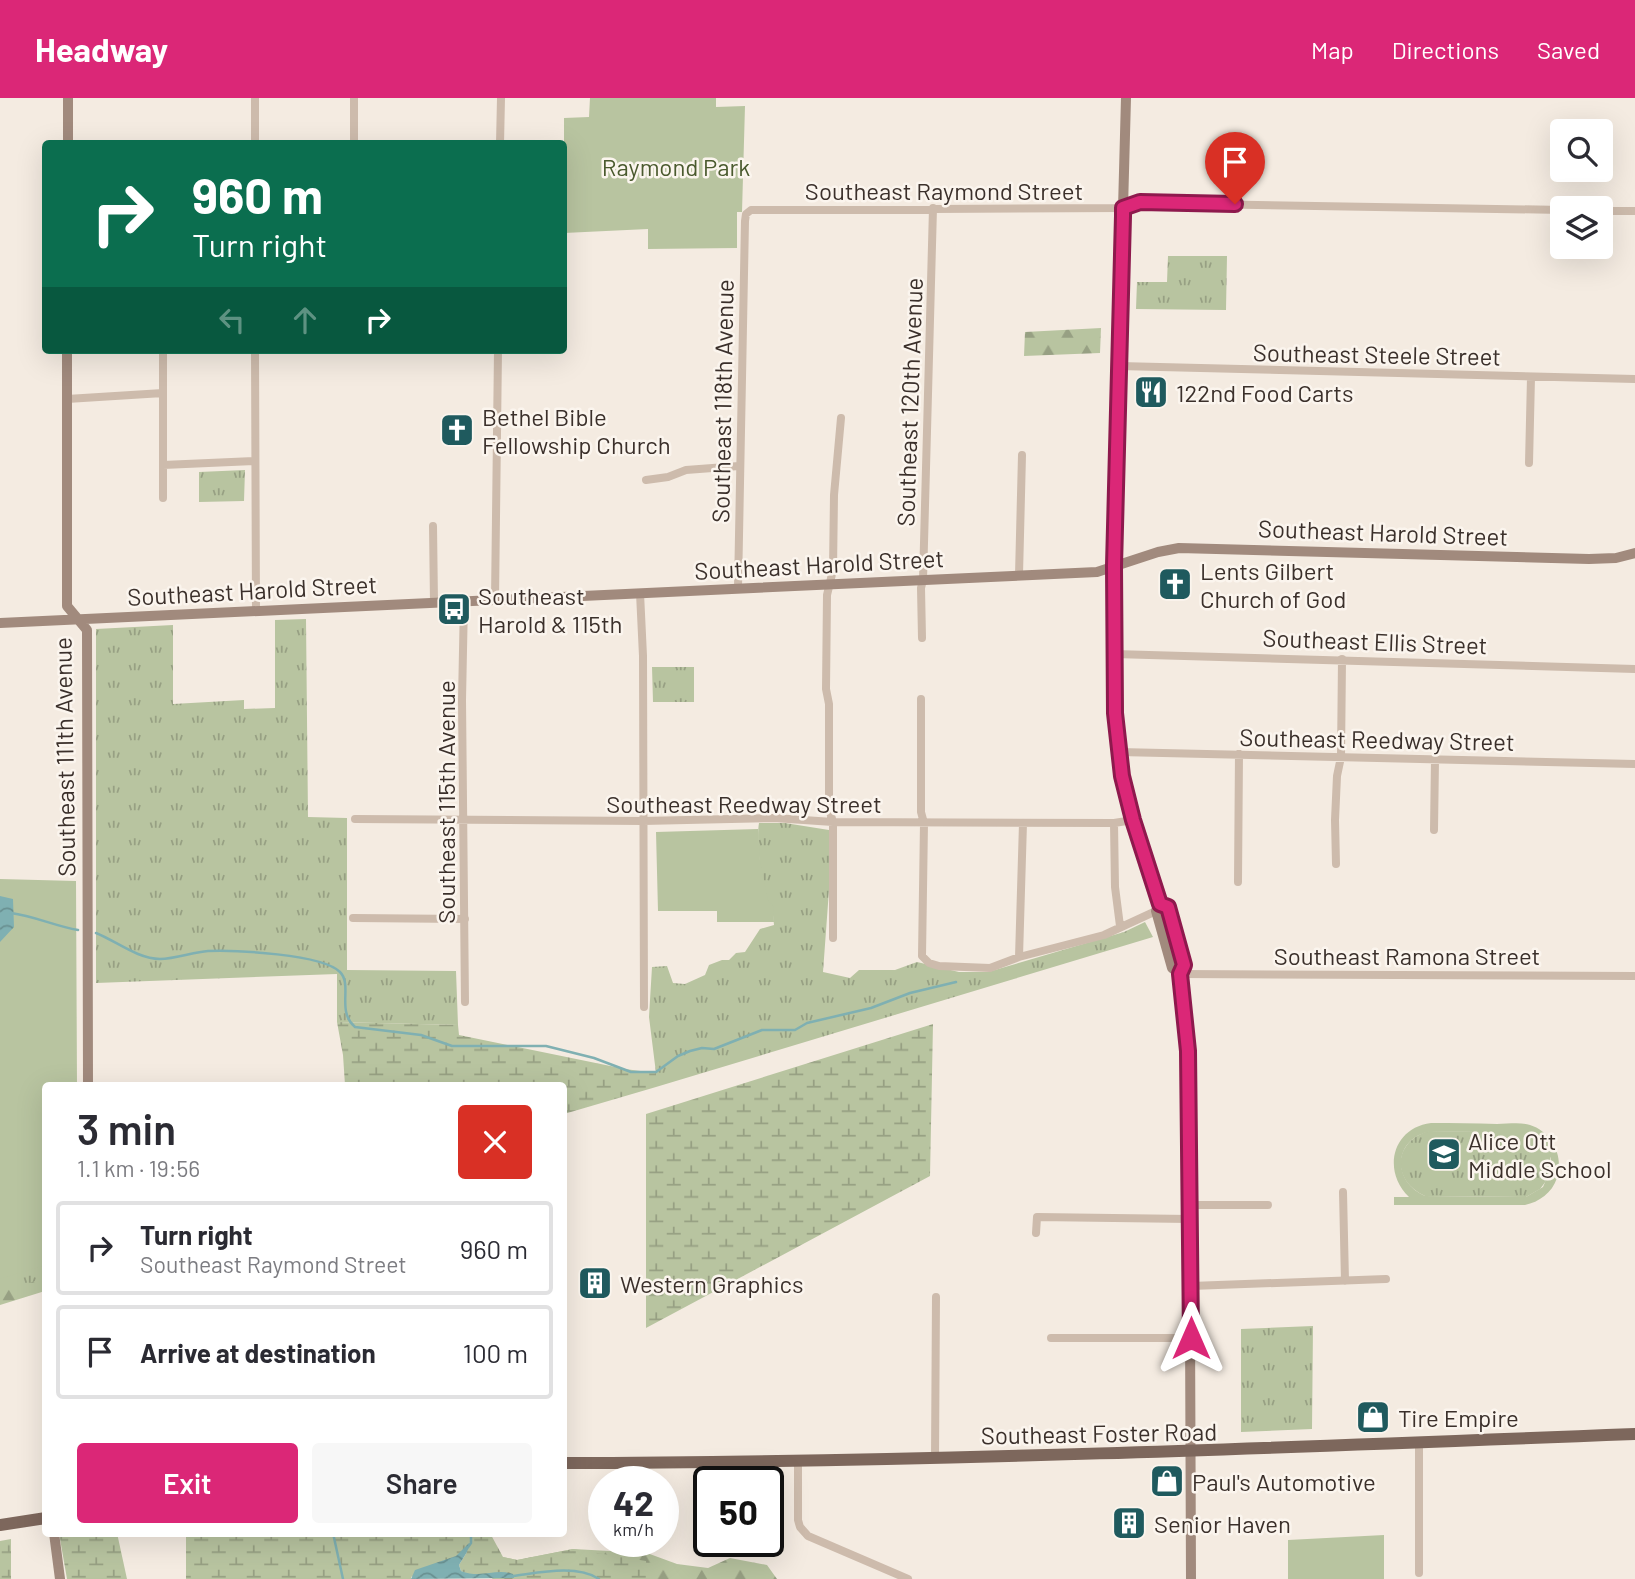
<!DOCTYPE html>
<meta charset="utf-8">
<style>
:root{--surface:#fff;--page:#f7f7f7;--text:#2b2b33;--muted:#7c7c81;--line:#e1e1e2;--accent:#db2777}
body{margin:0;font-family:Barlow,sans-serif;background:var(--page);color:var(--text);height:100vh;display:flex;flex-direction:column;font-size:26px;white-space:nowrap}
*{box-sizing:border-box;margin:0}
p{font-size:23px;color:var(--muted)}
.icon{flex:none;width:38px;height:38px;fill:none;stroke:currentColor;stroke-width:2;stroke-linecap:round;stroke-linejoin:round}
.map{position:relative;flex:1;overflow:hidden}
.sheet{position:absolute;left:42px;top:984px;width:525px;height:455px;display:flex;flex-direction:column;background:var(--surface);border-radius:7px;box-shadow:0 7px 28px #0002}
.sheet>*{flex:none}
.guide{position:absolute;left:42px;top:42px;width:525px;height:214px;border-radius:7px;box-shadow:0 7px 28px #0002;background:#0b6e4f;color:#fff;overflow:hidden}
.buttons{position:absolute;left:1550px;top:21px;display:grid;gap:14px}
.buttons a{display:grid;place-items:center;width:63px;height:63px;border-radius:7px;background:var(--surface);box-shadow:0 7px 28px #0002;font-size:35px}
.speed{position:absolute;left:588px;top:1368px;display:flex;gap:14px;font-size:35px;font-weight:700;text-align:center}
.speed>*{display:grid;place-content:center;width:91px;height:91px;border-radius:50%;background:var(--surface);box-shadow:0 7px 28px #0002;line-height:1}
.speed small{font-size:18px;font-weight:400}
.speed .limit{border:4px solid #111;border-radius:10px;background:#fff;color:#111}
.pin{position:absolute;display:grid;place-items:center;width:60px;height:60px;color:#fff;margin:-72px -30px;border-radius:50% 50% 50% 0;rotate:-45deg;box-shadow:0 0 7px #0007}
.pin .icon{rotate:45deg}
.me{position:absolute;width:77px;margin:-38px;rotate:0deg;stroke-linejoin:round;filter:drop-shadow(0 0 5px #0008)}
.turn{display:flex;align-items:center;gap:24px;height:147px;padding:0 35px;font-size:32px}
.turn .icon{width:91px;height:91px;stroke-width:2.5}
.turn b{display:block;font-size:49px;line-height:60px}
.lanes{display:flex;align-items:center;height:66px;padding:0 35px;background:#0003;justify-content:center;gap:35px;direction:ltr}
.lanes .off{opacity:.35}
.round{display:grid;place-items:center;flex:none;width:74px;height:74px;border-radius:7px;background:var(--page)}
.headline{display:flex;align-items:center;justify-content:space-between;height:119px;padding:0 35px}
h1{font-size:42px;font-weight:600;line-height:52px}
.cta{display:flex;gap:14px;margin-top:auto;padding:14px 35px}
.cta a{flex:1;height:80px;border-radius:7px;background:var(--accent);color:#fff;font-size:28px;font-weight:600;line-height:80px;text-align:center}
.cta a+a{background:var(--page);color:var(--text)}
ul{padding:0;list-style:none}
li{display:flex;align-items:center;gap:21px;height:94px;margin:0 14px 10px;padding:0 21px;border:4px solid var(--line);border-radius:7px}
li div{flex:1}
li b{display:block;font-size:26px}
li em{font-style:normal}
header{display:flex;align-items:center;gap:42px;box-sizing:border-box;height:98px;padding:0 35px;background:var(--accent);color:#fff}
header strong{font-size:33px}
nav{display:flex;gap:38px;margin-inline-start:auto;font-size:24px}
.map>svg:first-child{display:block}
.grass{fill:url(#grass-tufts)}
.forest{fill:url(#forest-firs)}
.wetland{fill:url(#wetland-marsh)}
.green{fill:#b8c4a0;fill-rule:evenodd}
.water{fill:url(#water-waves)}
.lines{fill:none;stroke-linecap:round;stroke-linejoin:round}
.stream{stroke:#7fb0b2;stroke-width:2.5}
.street{stroke:#cdbbac;stroke-width:8}
.secondary{stroke:#a18a7d;stroke-width:10}
.primary{stroke:#7d675c;stroke-width:12}
.route-casing{stroke:#8e194d;stroke-width:18}
.route{stroke:#db2777;stroke-width:12}
.labels{text-anchor:middle;dominant-baseline:central;stroke-width:5;stroke-linejoin:round;paint-order:stroke}
.park-label{font-size:24px;fill:#4a5a2e;stroke:#fbf5ee}
.street-label{font-size:24px;fill:#3b302b;stroke:#fbf5ee}
.poi-label{font-size:24px;fill:#3b302b;stroke:#fbf5ee;text-anchor:start}
</style>
<header>
<strong>Headway</strong>
<nav><a>Map</a><a>Directions</a><a>Saved</a></nav>
</header>
<div class="map">
<svg width="1635" height="1481" viewBox="0 0 1635 1481">
<defs>
<pattern id="grass-tufts" width="24" height="20" patternUnits="userSpaceOnUse" patternTransform="scale(1.75)"><rect width="24" height="20" fill="#b8c4a0"/><path d="M3 7l-1-3M5 7V3M7 7l1-3M15 17l-1-3M17 17v-4M19 17l1-3" fill="none" stroke="#97a083"/></pattern>
<pattern id="forest-firs" width="22" height="20" patternUnits="userSpaceOnUse" patternTransform="scale(1.75)"><rect width="22" height="20" fill="#b8c4a0"/><path d="M5 1l3.5 6h-7zM16 11l3.5 6h-7z" fill="#97a083"/></pattern>
<pattern id="wetland-marsh" width="20" height="14" patternUnits="userSpaceOnUse" patternTransform="scale(1.75)"><rect width="20" height="14" fill="#b8c4a0"/><path d="M1 5h8M5 5V1M11 12h8M15 12V8" fill="none" stroke="#97a083"/></pattern>
<pattern id="water-waves" width="16" height="10" patternUnits="userSpaceOnUse" patternTransform="scale(1.75)"><rect width="16" height="10" fill="#7fb0b2"/><path d="M0 5q4-4 8 0t8 0" fill="none" stroke="#699091"/></pattern>
</defs>
<rect width="100%" height="100%" fill="#f4ebe1"/>
<path class="grass" d="M1168 158H1227L1226 212 1136 211 1137 184H1167Z
M245 372 244 403 199 404V374Z
M306 521 308 719 347 720V872L456 873 458 927 337 924V876L96 885V531L173 527V606L244 602V611L275 610V522Z
M652 569H694V604H653Z
M759 725H785L829 732V792L823 874 850 880 859 872H895L917 864 959 874H988L1124 834 1145 824 1153 839 656 989V975L649 919 652 869 667 868 673 885 685 886 705 877 709 867 722 862H729L736 855 745 854 760 831 774 827C773 815 773 812 767 802 761 787 756 741 759 725Z
M1429 1033 1524 1034 1532 1037 1543 1045 1550 1057 1551 1070 1549 1079 1540 1091 1526 1099 1425 1098C1391 1083 1393 1043 1429 1033Z
M45 1166V1192L0 1206V1178Z
M1313 1228 1312 1331 1241 1334V1231Z"/>
<path class="forest" d="M1101 230 1100 255 1024 258 1025 234Z
M45 1180V1193L0 1207V1194Z
M573 1451 647 1455 677 1466 708 1470 730 1460 767 1467 777 1481H492L503 1459 517 1462Z"/>
<path class="wetland" d="M337 924 458 927 459 937 625 971 656 975V989L564 1016V987H345L343 957Z
M933 926 930 1078 646 1230V1016Z
M59 1435H117L127 1481H67Z
M186 1435H490L503 1459 517 1462 573 1451 646 1463 647 1481H512L514 1479 509 1474H505L476 1480 461 1473 459 1467 467 1454 411 1479V1481H186Z
M11 1441V1481H0V1443Z"/>
<path class="green" d="M590 0H716V9L745 8 742 114H737V150L648 151V131L564 135V20L589 19Z
M758 731 760 763 768 802 773 808 774 824H717V813H658L656 734Z
M0 781 76 783 77 987H46L45 1167 0 1181Z
M1431 1025C1453 1025 1475 1025 1497 1026 1508 1026 1520 1024 1530 1027 1552 1034 1564 1058 1557 1080 1552 1095 1539 1104 1525 1107H1394V1099H1409C1382 1073 1392 1030 1431 1025ZM1433 1033 1528 1035 1536 1039 1546 1049 1551 1061V1070L1543 1089 1526 1099 1425 1098C1390 1083 1394 1038 1433 1033Z
M1384 1437V1481H1288V1442Z"/>
<path class="water" d="M0 798 13 801 14 829 0 844Z
M469 1445 467 1454 459 1467 461 1473C482 1481 495 1470 513 1476L514 1480 411 1481 415 1472 456 1458Z"/>
<g class="lines">
<path class="stream" d="M11 815C34 818 55 828 78 832
M96 835C116 843 138 861 160 861 176 861 193 854 208 853 235 852 322 856 340 874 353 887 336 913 355 929L421 937 452 948H546L594 960 631 974H656L678 958 690 953 702 950 714 951 762 932H795L807 925 871 910 910 895 956 884
M333 1435 343 1481
M466 1452 471 1445V1435
M513 1478C538 1475 576 1466 599 1481"/>
<path class="street" d="M255 46V0
M354 46V0
M500 46 501 0
M1601 113H1635
M163 252V400
M255 252 256 513
M1119 268 1635 281
M67 301 163 295
M1529 365 1531 279
M163 367 254 363
M646 382 668 379 686 372 739 368
M433 428 434 505
M1019 477 1022 357
M738 490 745 123 746 116 751 112 1123 110 1140 105 1563 112
M640 495 643 558 644 909
M495 502 498 252
M464 503 462 602 465 904
M922 540 921 490 923 482 933 110
M1114 556 1635 571
M921 601V714L924 725 922 858 929 865 939 868 990 870 1019 859 1104 837 1156 813
M1119 654 1635 666
M355 721 643 723 774 720 833 724 1114 725 1133 722
M1114 725 1115 789 1120 828
M1434 732 1435 662
M1336 766 1335 722 1337 678 1341 659 1342 561
M1238 784 1239 656
M353 820 465 821
M833 840V724L829 711V606L826 591 827 497 833 472 834 397 841 320
M1019 859 1023 725
M1180 876 1635 878
M1343 1094 1345 1183
M1190 1107H1268
M1036 1135 1037 1119 1190 1121
M1191 1188 1386 1181
M1051 1240H1191
M935 1360 936 1199
M798 1363V1422L800 1429 808 1438 908 1481
M1419 1475V1344"/>
<path class="secondary" d="M1126 0 1113 479 1115 615 1122 678 1133 722 1160 805 1168 809 1183 867 1180 876 1189 965 1191 1481
M68 46V0
M67 252V508L87 532 88 987
M0 525 1097 474 1158 454 1179 450 1589 461 1616 460 1635 455
M1160 805 1156 813 1172 870 1180 876
M54 1435 60 1481"/>
<path class="primary" d="M564 1365C921 1364 1278 1350 1635 1336
M0 1427 46 1420"/>
</g>
<g class="lines">
<g class="route-casing">
<path id="route" d="M1191 1240 1188 953 1180 876 1184 867 1168 809 1160 806 1133 722 1122 678 1115 615 1114 468 1123 118V110L1140 104 1235 106"/>
</g>
<use href="#route" class="route"/>
</g>
<defs>
<g id="restaurant-square" transform="scale(1.75)"><rect x="-9" y="-9" width="18" height="18" rx="4" fill="#1f5a5e" stroke="#fbf5ee"/><path d="M-5-6h1v4h1v-4h1v4h1v-4h1v5L-1.5 .5V6h-2V.5L-5-1ZM5-6V6H3V1.5H1.5Q1.5-4 5-6Z" fill="#fff"/></g>
<g id="church-square" transform="scale(1.75)"><rect x="-9" y="-9" width="18" height="18" rx="4" fill="#1f5a5e" stroke="#fbf5ee"/><path d="M-1.2-6h2.4v3.5h3.3v2.4h-3.3V6h-2.4V-.1h-3.3v-2.4h3.3Z" fill="#fff"/></g>
<g id="bus-square" transform="scale(1.75)"><rect x="-9" y="-9" width="18" height="18" rx="4" fill="#1f5a5e" stroke="#fbf5ee"/><path d="M-5-6H5V4H4V6H2V4H-2V6H-4V4H-5ZM-3.5-4V0h7V-4ZM-3.5 1.2v1.5H-2V1.2ZM2 1.2v1.5H3.5V1.2Z" fill="#fff"/></g>
<g id="school-square" transform="scale(1.75)"><rect x="-9" y="-9" width="18" height="18" rx="4" fill="#1f5a5e" stroke="#fbf5ee"/><path d="M0-5L7-2L0 1L-7-2ZM-4 1L0 2.5L4 1V4Q0 6-4 4Z" fill="#fff"/></g>
<g id="building-square" transform="scale(1.75)"><rect x="-9" y="-9" width="18" height="18" rx="4" fill="#1f5a5e" stroke="#fbf5ee"/><path d="M-4-6H4V6H1V3H-1V6H-4ZM-2.5-4.3h1.7v1.8h-1.7ZM.8-4.3h1.7v1.8H.8ZM-2.5-1h1.7V.8h-1.7ZM.8-1h1.7V.8H.8Z" fill="#fff"/></g>
<g id="shop-square" transform="scale(1.75)"><rect x="-9" y="-9" width="18" height="18" rx="4" fill="#1f5a5e" stroke="#fbf5ee"/><path d="M-5-2.5h2.3a2.7 3.5 0 0 1 5.4 0H5L5.5 6h-11ZM-1.5-2.5h3a1.5 2.3 0 0 0-3 0Z" fill="#fff"/></g>
</defs>
<g fill-rule="evenodd">
<use href="#restaurant-square" x="1151" y="294"/>
<use href="#church-square" x="457" y="332"/>
<use href="#church-square" x="1175" y="486"/>
<use href="#bus-square" x="454" y="511"/>
<use href="#school-square" x="1444" y="1056"/>
<use href="#building-square" x="595" y="1185"/>
<use href="#shop-square" x="1373" y="1319"/>
<use href="#shop-square" x="1167" y="1383"/>
<use href="#building-square" x="1129" y="1425"/>
</g>
<g class="labels">
<g class="park-label">
<text x="676" y="68">Raymond Park</text>
</g>
<g class="street-label">
<text x="944" y="92">Southeast Raymond Street</text>
<text transform="translate(1377 256) rotate(1)">Southeast Steele Street</text>
<text transform="translate(722 303) rotate(-89)">Southeast 118th Avenue</text>
<text transform="translate(909 304) rotate(-88)">Southeast 120th Avenue</text>
<text transform="translate(1383 434) rotate(2)">Southeast Harold Street</text>
<text transform="translate(819 466) rotate(-3)">Southeast Harold Street</text>
<text transform="translate(252 492) rotate(-3)">Southeast Harold Street</text>
<text transform="translate(1375 543) rotate(2)">Southeast Ellis Street</text>
<text transform="translate(1377 641) rotate(1)">Southeast Reedway Street</text>
<text transform="translate(64 659) rotate(-91)">Southeast 111th Avenue</text>
<text transform="translate(445 704) rotate(-90)">Southeast 115th Avenue</text>
<text x="744" y="705">Southeast Reedway Street</text>
<text x="1407" y="857">Southeast Ramona Street</text>
<text transform="translate(1099 1335) rotate(-1)">Southeast Foster Road</text>
</g>
<g class="poi-label">
<text x="1176" y="294">122nd Food Carts</text>
<text x="482" y="318">Bethel Bible<tspan x="482" dy="28">Fellowship Church</tspan></text>
<text x="1200" y="472">Lents Gilbert<tspan x="1200" dy="28">Church of God</tspan></text>
<text x="478" y="497">Southeast<tspan x="478" dy="28">Harold &amp; 115th</tspan></text>
<text x="1468" y="1042">Alice Ott<tspan x="1468" dy="28">Middle School</tspan></text>
<text x="620" y="1185">Western Graphics</text>
<text x="1398" y="1319">Tire Empire</text>
<text x="1192" y="1383">Paul's Automotive</text>
<text x="1154" y="1425">Senior Haven</text>
</g>
</g>
</svg>
<div class="buttons">
<a><svg class="icon" aria-label="search" viewBox="0 0 24 24"><circle cx="10" cy="10" r="6"/><path d="M15 15l6 6"/></svg></a>
<a><svg class="icon" aria-label="layers" viewBox="0 0 24 24"><path d="M12 4l9 5-9 5-9-5zM3 14l9 5 9-5"/></svg></a>
</div>
<div class="speed"><div>42<small>km/h</small></div><div class="limit">50</div></div>
<div class="pin" style="left:1235px;top:106px;background:#d93025"><svg class="icon" aria-label="arrive" viewBox="0 0 24 24"><path d="M6 21V4h12l-3 4 3 4H6"/></svg></div>
<svg class="me" style="left:1191px;top:1240px" viewBox="-20 -20 40 40"><path d="M0-17L14 15 0 8-14 15z" fill="#db2777" stroke="#fff" stroke-width="4"/></svg>
<div class="guide">
<div class="turn"><svg class="icon" aria-label="right" viewBox="0 0 24 24"><path d="M7 20v-9h11M14 6l5 5-5 5"/></svg><div><b>960 m</b>Turn right</div></div>
<div class="lanes"><svg class="icon off" aria-label="left" viewBox="0 0 24 24"><path d="M17 20v-9H6M10 6l-5 5 5 5"/></svg><svg class="icon off" aria-label="ahead" viewBox="0 0 24 24"><path d="M12 20V5M6 11l6-6 6 6"/></svg><svg class="icon" aria-label="right" viewBox="0 0 24 24"><path d="M7 20v-9h11M14 6l5 5-5 5"/></svg></div>
</div>
<section class="sheet">
<div class="headline"><div><h1>3 min</h1><p>1.1 km · 19:56</p></div><a class="round" style="background:#d93025;color:#fff"><svg class="icon" aria-label="close" viewBox="0 0 24 24"><path d="M6 6l12 12M18 6L6 18"/></svg></a></div>
<ul>
<li><svg class="icon" aria-label="right" viewBox="0 0 24 24"><path d="M7 20v-9h11M14 6l5 5-5 5"/></svg><div><b>Turn right</b><p>Southeast Raymond Street</p></div><em>960 m</em></li>
<li><svg class="icon" aria-label="arrive" viewBox="0 0 24 24"><path d="M6 21V4h12l-3 4 3 4H6"/></svg><div><b>Arrive at destination</b></div><em>100 m</em></li>
</ul>
<div class="cta"><a>Exit</a><a>Share</a></div>
</section>
</div>
